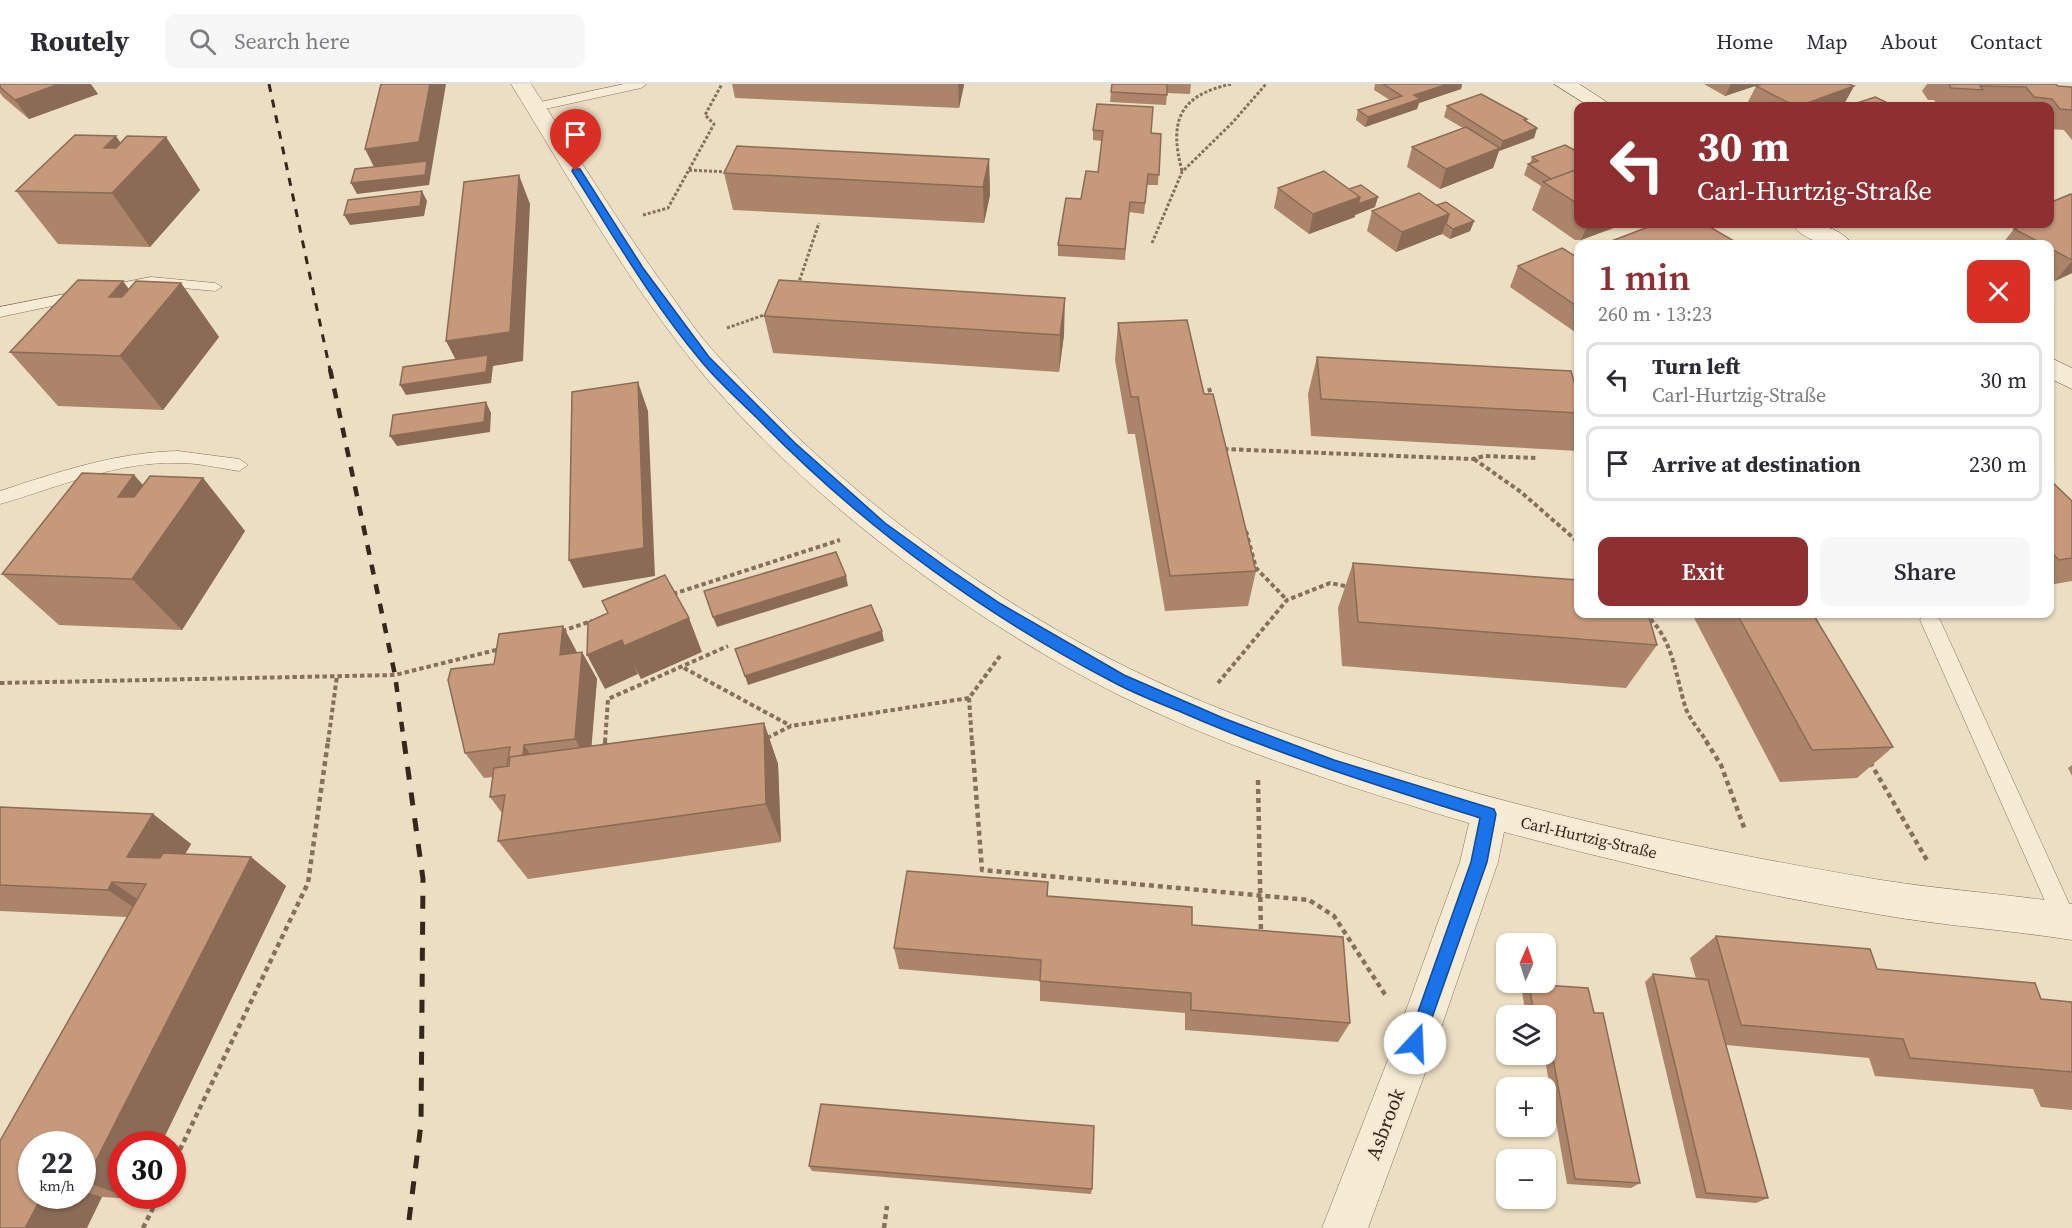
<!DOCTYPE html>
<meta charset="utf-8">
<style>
:root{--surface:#fff;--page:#f7f7f7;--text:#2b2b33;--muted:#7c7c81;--line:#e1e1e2;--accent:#8f2f31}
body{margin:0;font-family:"Source Serif 4",serif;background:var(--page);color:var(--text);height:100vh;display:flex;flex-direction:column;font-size:22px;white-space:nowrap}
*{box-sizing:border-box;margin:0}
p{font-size:20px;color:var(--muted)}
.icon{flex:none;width:33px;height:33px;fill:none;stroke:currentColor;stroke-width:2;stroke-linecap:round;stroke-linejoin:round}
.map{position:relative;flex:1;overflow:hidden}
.sheet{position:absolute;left:1574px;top:156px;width:480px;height:378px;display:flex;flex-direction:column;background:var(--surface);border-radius:12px;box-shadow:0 2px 4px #0004}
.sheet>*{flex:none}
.top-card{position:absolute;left:1574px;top:18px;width:480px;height:126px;border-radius:12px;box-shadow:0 2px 4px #0004;background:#8f2f31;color:#fff;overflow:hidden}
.needle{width:39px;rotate:3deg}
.tools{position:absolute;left:1496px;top:849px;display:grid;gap:12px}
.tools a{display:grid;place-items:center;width:60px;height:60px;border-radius:12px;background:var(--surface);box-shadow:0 2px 4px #0004;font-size:30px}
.speed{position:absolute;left:18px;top:1047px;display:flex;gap:12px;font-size:30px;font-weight:700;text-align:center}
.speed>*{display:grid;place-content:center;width:78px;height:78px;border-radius:50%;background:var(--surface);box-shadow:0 2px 4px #0004;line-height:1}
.speed small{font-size:15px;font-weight:400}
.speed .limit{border:9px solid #d22;background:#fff;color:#111}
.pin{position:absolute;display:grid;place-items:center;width:51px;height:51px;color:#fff;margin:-62px -26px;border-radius:50% 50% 50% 0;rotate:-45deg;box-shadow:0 0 6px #0007}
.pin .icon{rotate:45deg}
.me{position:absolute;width:66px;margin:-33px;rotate:20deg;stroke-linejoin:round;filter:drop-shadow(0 0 4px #0008)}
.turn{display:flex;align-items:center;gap:21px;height:126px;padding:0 24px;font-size:27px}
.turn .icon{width:78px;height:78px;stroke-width:2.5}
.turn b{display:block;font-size:42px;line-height:51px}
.round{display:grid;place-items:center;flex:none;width:63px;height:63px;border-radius:12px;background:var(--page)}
.head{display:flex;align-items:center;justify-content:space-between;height:102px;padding:0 24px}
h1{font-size:36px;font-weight:600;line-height:45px;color:var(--accent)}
.primary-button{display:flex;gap:12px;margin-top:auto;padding:12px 24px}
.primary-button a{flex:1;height:69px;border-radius:12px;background:var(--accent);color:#fff;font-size:24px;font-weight:600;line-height:69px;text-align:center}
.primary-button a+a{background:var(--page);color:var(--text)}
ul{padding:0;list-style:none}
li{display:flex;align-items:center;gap:18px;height:75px;margin:0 12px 9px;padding:0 12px;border:3px solid var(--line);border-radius:12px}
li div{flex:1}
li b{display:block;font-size:22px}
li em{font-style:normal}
header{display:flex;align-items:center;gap:36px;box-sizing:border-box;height:84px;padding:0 30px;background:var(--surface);border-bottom:2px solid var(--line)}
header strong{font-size:28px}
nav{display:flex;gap:33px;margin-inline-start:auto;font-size:21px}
.search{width:420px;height:54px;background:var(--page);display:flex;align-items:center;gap:15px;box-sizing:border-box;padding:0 21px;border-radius:12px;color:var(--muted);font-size:22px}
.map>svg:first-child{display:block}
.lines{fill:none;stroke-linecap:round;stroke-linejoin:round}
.lane-casing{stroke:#84705b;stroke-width:1}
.street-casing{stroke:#84705b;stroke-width:1}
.secondary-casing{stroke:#65513e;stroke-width:1}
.path-far2{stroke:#84705b;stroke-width:3;stroke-dasharray:3 2;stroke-linecap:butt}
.path-far1{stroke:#84705b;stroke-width:4;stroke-dasharray:4.5 3;stroke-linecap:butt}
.path{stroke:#84705b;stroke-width:4.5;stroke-dasharray:5 4;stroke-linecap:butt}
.lane{fill:#f6ecd5;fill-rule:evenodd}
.street{fill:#f6ecd5;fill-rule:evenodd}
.secondary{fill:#f6ecd5;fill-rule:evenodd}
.rail-far2{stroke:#34281e;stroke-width:3;stroke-dasharray:8 8;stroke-linecap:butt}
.rail-far1{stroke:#34281e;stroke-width:4.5;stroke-dasharray:10 10;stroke-linecap:butt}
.rail{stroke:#34281e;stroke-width:5;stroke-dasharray:13 13;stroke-linecap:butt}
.wall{fill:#ab846a;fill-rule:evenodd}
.shaded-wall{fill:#8b6b56}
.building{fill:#c7997b;stroke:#8b6b56;stroke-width:1.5}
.route{fill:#1a73e8;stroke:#114b97;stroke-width:1.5}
.labels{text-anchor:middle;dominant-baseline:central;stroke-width:4.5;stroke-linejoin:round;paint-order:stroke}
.street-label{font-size:16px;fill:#34281e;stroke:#f3e9d2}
.near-street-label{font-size:20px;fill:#34281e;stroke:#f3e9d2}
</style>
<header>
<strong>Routely</strong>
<div class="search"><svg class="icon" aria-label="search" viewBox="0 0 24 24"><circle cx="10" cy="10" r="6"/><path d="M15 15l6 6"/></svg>Search here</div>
<nav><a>Home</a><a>Map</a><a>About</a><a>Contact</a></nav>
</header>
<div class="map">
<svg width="2072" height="1144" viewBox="0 0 2072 1144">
<rect width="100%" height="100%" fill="#ebdec3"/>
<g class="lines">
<g class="lane-casing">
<path id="lane" d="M624 0H647L641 4 536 27 530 23 536 19Z
M151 193 215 199 222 203 215 207 151 201 0 233V223Z
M178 367 239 375 248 381 239 387C219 384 199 379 179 379 117 377 59 403 0 420V407C58 388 117 368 178 367Z
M1933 530 1940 536 2072 826V844L2065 847 2057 844 1920 536 1923 531Z"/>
</g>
<g class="street-casing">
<path id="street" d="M511 0H531C576 69 619 140 668 207 684 229 699 252 718 272 837 404 987 518 1149 594 1223 629 1302 656 1381 681 1544 732 1712 768 1881 796 1944 806 2009 810 2072 820V856C2009 846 1945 842 1882 831 1755 810 1628 781 1504 748L1498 778 1431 973 1368 1144H1322L1389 973 1460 778 1469 739C1351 704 1231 666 1121 612 970 537 800 410 693 278 624 192 569 94 511 0Z"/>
</g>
<g class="secondary-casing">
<path id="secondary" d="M1554 0H1579L1613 22H1589Z
M1793 140C1813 140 1839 141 1852 160 1833 162 1803 159 1793 140Z
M2049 273 2072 284V305L2049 294Z"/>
</g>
<path class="path-far2" d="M689 86 728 88
M1182 87C1169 38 1178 11 1232 0
M643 131 668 124 714 40 705 31 722 0
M1152 159 1182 88 1233 38 1266 0
M798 201 819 139
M727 244 767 230"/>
<path class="path-far1" d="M1209 304 1212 315
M1224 365 1473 375 1484 372 1536 374
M1474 375 1521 408 1578 458
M1246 447 1256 484 1287 516
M673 510 840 456
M1645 530C1673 554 1675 589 1685 622 1689 635 1700 647 1707 658
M562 547 592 537
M684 584 791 642
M0 599 395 591 500 565
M1218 599 1287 516 1330 499 1350 503
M969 614 972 658
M767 654 791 642 969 614 1000 572
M328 658 337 592
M605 658 608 615 728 562"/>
<path class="path" d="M972 657 982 786 1309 816 1334 832 1386 912
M1706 657 1721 681 1745 746
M605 663V657
M1870 678 1928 778
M1258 696 1261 850
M172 1082 308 799 328 657
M143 1144 159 1112
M884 1144 887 1122"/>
<use href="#lane" class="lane"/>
<use href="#street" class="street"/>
<use href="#secondary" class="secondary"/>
<path class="rail-far2" d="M269 0 330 286"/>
<path class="rail-far1" d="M330 285 395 591 404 658"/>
<path class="rail" d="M404 657 423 795 421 1040 408 1144"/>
</g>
<path class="wall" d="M0 0 98 10 29 35 3 13 0 9Z
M732 0H964V2L959 24 735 14Z
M1112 0H1191L1190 10 1167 9 1166 21 1110 18Z
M1375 0H1462L1461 5 1419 19 1417 25 1365 43 1356 36 1358 26 1390 16 1374 6Z
M1704 0H1761L1725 12Z
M1927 0H2056L2058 2 2072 3V56L2064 46 2049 45V22H1938L1934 16H1928L1922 7Z
M1756 2H1854L1843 22H1746Z
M1447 22 1527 35 1526 37 1537 44 1534 54 1499 67 1493 84 1440 105 1407 83 1412 63 1463 44 1444 33Z
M1093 46 1161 50 1158 101H1147L1144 130 1129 128 1125 176 1058 172V161L1081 115 1098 88 1102 57 1093 56Z
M166 53 200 106 150 163 58 160 16 107 121 59Z
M1578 68V140H1624L1581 156H1575L1532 126 1541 102 1524 91 1528 80H1530L1532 73Z
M989 75 990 111 984 139 733 126 724 89Z
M1278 104 1375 123 1355 131V133L1309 150 1274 124Z
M2072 111V189L2055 197 2049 193V160H2002L2014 145 2025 140H2049Z
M1437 121 1474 137 1470 147 1450 155 1442 150 1396 168 1367 147 1372 127Z
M1578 174V250L1510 203 1518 182Z
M181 199 219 253 163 326 58 322 10 268 129 206Z
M764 232 1064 251 1059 288 773 269Z
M1118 239 1204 310 1256 487 1248 522 1165 527 1135 350H1128L1115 276Z
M1317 273 1578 308V367L1311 352 1308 310Z
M134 391 143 401 203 394 245 447 182 546 59 541 2 490Z
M2049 395 2072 417V497L2049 501Z
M1353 479 1657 561 1626 604 1342 582 1338 524Z
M1692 530H1813L1893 663 1857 694 1780 698Z
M563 542 577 569 582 568 597 595 591 662 764 639 778 680 781 758 528 795 498 757 502 729 490 713 493 693 484 694 465 669 494 580Z
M2072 681V692L2068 684Z
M0 723 153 730 191 760 185 770 251 773 286 802 161 1060H122V1112H136L134 1115 102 1113 0 1144 127 833 0 827ZM82 1060V1112H32Z
M1048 798V812L1192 841 1350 939 1338 958 1185 946V929L1040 917V897L899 885 894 864Z
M1716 852 1877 885 2041 915 2072 918V1026L2041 1023 2033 1005 1875 992 1869 974 1726 961 1768 1114 1756 1119 1696 1114 1645 898 1653 890 1696 895 1690 874Z
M1529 900 1594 929 1640 1099 1631 1104 1567 1100 1544 970H1545V932L1526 931 1522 908Z
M809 1082 1092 1105 1091 1110 812 1087Z"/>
<path class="shaded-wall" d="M59 0H91L98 10 29 35 15 16Z
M430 0H446L429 101 357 110 351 99 379 93 365 65Z
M958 0H964L959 24Z
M1448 0H1462L1461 5 1419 19 1417 25 1365 43 1368 33 1414 11Z
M1731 0H1761L1725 12Z
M1854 2 1843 22H1799Z
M1537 44 1534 54 1499 67 1503 57Z
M116 52 137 83 166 53 200 106 150 163 112 109 104 64Z
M1500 64 1493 84 1440 105 1446 85Z
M989 75 990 111 984 139 983 103Z
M519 91 530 120 523 277 493 282 491 299 406 311 400 301 461 286 446 257Z
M422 107 427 117 424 132 350 141 344 131Z
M1360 113H1378L1375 123 1355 131V133L1309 150 1313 130Z
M1449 130 1442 150 1396 168 1402 148Z
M1474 137 1470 147 1450 155 1453 145Z
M1588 140H1624L1581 156Z
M2072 177V189L2055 197Z
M123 197 151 235 181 199 219 253 163 326 120 272 109 213Z
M1065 214 1064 251 1059 288 1060 251Z
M638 298 648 327 655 492 583 504 569 476Z
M486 318 491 329 490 348 397 362 390 352Z
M134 391 173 436 203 394 245 447 182 546 132 495 118 413Z
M846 492 848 502 717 543 713 533Z
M689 534 702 568 641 595 624 562Z
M563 542 578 570 560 571Z
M882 547 884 557 748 601 745 592Z
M622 556 638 590 605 605 587 571Z
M582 568 597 595 590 681 575 655Z
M764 639 778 680 781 758 766 720Z
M524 661 541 687 520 697Z
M153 730 191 760 167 802 127 773Z
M251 773 286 802 161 1060H122V1111L85 1098Z
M112 798 154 826 149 834 108 806Z
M82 1107 102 1113 87 1144H25L42 1112H82Z
M124 1112H136L134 1115Z"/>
<path class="building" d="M0 0H59L15 16 0 3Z
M381 0H430L419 58 365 65Z
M1112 0H1167V11L1111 8Z
M1383 0H1448L1414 11 1420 15 1368 33 1358 26 1402 12Z
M1762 0H1849L1854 2 1799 22H1795L1756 2Z
M1949 0H2056L2058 2 2072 3V26L2060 25 2052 15 2034 13 2026 3 1980 2 1983 6 1951 4Z
M1481 10 1527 35 1524 36 1537 44 1503 57 1447 22Z
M1875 13 1894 22H1848Z
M1097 20 1153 23 1151 49 1161 50 1159 91 1148 90 1145 119 1130 118 1125 165 1058 161 1066 114 1081 115 1086 87 1098 88 1103 47 1093 46Z
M1466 43 1500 64 1446 85 1412 63Z
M75 51 116 52 104 64H116L127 52 166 53 112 109 16 107Z
M1565 61 1578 68V85L1551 95 1528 80 1538 77 1532 73Z
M737 62 989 75 983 103 724 89Z
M427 77 425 91 351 99 355 85Z
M1578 85V120L1543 98Z
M1324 87 1360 113 1313 130 1278 104Z
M519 91 510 248 446 257 464 98Z
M1361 101 1378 113 1358 120 1360 113 1349 105Z
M422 107 420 122 344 131 348 116Z
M1419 109 1449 130 1402 148 1372 127Z
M2071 110 2072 111V176L2049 164V160H2043L2014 145 2026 140H2049V119Z
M1446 118 1474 137 1453 145 1446 140 1449 130 1437 121Z
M1656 140H1705L1739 160H1612L1609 158Z
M1562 164 1578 174V223L1518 182Z
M78 196 123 197 109 213H122L136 197 181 199 120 272 10 268Z
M779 196 1065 214 1060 251 764 232Z
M1187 236 1204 310H1213L1256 487 1170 492 1138 313H1131L1118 239Z
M488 271 486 288 400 301 403 283Z
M1317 273 1571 287 1577 308H1578V329L1321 315Z
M638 298 644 464 569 476 572 308Z
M486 318 484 338 390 352 393 331Z
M82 389 134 391 118 413H134L150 392 203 394 132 495 2 490Z
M2049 395 2072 417V474L2059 476 2049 466Z
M836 468 846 492 713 533 704 507Z
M1353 479 1578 496V530H1648L1657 561 1358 538Z
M665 491 689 534 624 562 622 556 587 571 588 538 608 529 602 517Z
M871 521 882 547 745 592 735 565Z
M1737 530H1813L1893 663 1812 666Z
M563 542 560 571 582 568 575 655 524 661 523 671 510 673 509 682H507L510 663 465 669 448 596 451 585 494 580 499 550Z
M764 639 766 720 498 757 505 711 490 713 494 684 509 682 510 673Z
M0 723 153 730 127 773 160 774 163 769 251 773 85 1098H82V1060H32V1112H42L25 1144H0V1057L146 800 112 798 108 806 0 801Z
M907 787 1048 798 1047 812 1192 823V841L1343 853 1350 939 1191 926V909L1040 897 1041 876 894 864Z
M1716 852 1870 865 1877 885 2035 899 2041 915 2072 918V988L1910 974 1903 955 1741 941Z
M1653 890 1708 896 1768 1114 1706 1109Z
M1529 900 1588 904 1594 929H1603L1640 1099 1575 1095 1544 925 1533 924Z
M821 1020 1094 1042 1092 1105 809 1082Z"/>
<path class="route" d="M573 85H580L643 184 709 273 795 359 885 439 949 485 1001 520 1124 591 1223 634 1334 676 1494 725 1496 730 1487 778 1421 965 1415 967 1409 965 1407 959 1471 778 1480 734C1379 702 1279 671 1181 628 1159 619 1135 610 1113 598 981 529 862 442 758 335 739 316 718 298 701 277 652 219 613 151 572 87Z"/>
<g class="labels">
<g class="street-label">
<text transform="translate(1589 753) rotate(13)">Carl-Hurtzig-Straße</text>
</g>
<g class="near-street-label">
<text transform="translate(1385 1040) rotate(-69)">Asbrook</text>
</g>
</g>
</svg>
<div class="tools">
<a><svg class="needle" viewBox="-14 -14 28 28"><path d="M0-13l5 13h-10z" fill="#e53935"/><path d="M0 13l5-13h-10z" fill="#7c7c81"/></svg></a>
<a><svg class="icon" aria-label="layers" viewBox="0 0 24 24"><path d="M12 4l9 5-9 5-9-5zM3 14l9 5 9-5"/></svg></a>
<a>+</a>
<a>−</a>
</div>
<div class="speed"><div>22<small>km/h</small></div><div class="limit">30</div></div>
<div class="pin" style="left:576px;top:87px;background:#d93025"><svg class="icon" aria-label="arrive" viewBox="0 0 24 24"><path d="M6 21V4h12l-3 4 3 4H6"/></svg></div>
<svg class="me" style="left:1415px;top:959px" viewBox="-20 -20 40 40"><circle r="19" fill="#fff"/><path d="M0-13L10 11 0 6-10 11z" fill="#1a73e8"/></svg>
<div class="top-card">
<div class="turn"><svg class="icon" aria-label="left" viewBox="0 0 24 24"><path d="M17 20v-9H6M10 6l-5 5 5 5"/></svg><div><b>30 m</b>Carl-Hurtzig-Straße</div></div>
</div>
<section class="sheet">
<div class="head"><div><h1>1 min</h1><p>260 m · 13:23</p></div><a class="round" style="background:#d93025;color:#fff"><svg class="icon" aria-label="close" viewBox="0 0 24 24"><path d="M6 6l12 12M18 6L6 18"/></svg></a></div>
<ul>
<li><svg class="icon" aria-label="left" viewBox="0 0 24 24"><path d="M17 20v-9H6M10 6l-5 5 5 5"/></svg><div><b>Turn left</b><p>Carl-Hurtzig-Straße</p></div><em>30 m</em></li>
<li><svg class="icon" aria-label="arrive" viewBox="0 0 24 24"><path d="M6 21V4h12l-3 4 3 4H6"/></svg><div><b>Arrive at destination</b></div><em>230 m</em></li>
</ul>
<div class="primary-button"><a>Exit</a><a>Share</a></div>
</section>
</div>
